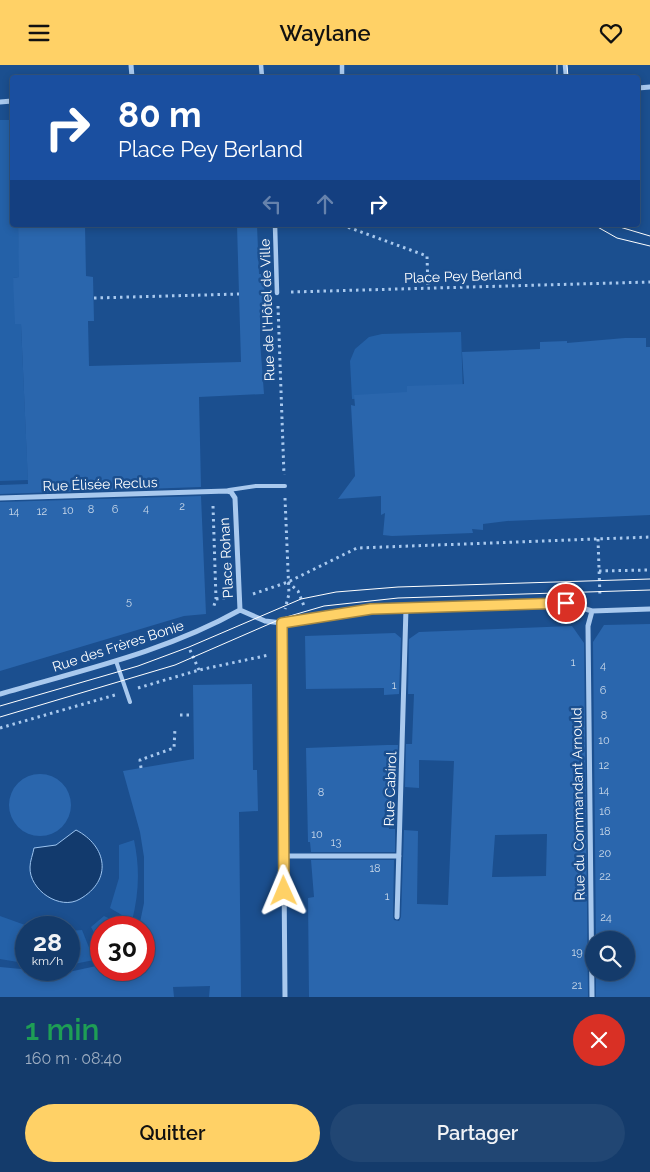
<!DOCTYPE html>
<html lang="fr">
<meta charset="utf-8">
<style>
:root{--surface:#143b6b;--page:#214673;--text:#f1f3f6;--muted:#9dadc1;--line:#33557e;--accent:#ffd166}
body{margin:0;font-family:Raleway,sans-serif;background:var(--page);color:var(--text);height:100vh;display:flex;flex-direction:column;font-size:19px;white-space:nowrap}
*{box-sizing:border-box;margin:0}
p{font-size:16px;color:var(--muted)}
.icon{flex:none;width:28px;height:28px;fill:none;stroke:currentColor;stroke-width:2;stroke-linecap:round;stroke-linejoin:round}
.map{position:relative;height:932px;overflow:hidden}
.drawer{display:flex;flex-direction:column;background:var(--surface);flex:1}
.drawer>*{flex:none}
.hud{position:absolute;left:10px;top:10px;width:630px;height:152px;border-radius:5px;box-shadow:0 2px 8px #0003,0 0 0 1px var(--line);background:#1a4fa0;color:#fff;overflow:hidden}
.tools{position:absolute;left:585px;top:866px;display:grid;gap:10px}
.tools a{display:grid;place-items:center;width:50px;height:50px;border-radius:50%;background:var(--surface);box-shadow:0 2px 8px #0003,0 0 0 1px var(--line);font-size:25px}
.speed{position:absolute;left:15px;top:851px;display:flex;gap:10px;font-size:25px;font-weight:700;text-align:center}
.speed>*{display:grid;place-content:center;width:65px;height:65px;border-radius:50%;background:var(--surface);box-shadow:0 2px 8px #0003,0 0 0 1px var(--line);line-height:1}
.speed small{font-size:12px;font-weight:400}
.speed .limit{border:8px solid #d22;background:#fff;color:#111}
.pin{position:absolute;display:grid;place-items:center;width:42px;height:42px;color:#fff;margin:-21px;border:2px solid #fff;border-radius:50%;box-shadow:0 1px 5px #0007}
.me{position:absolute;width:55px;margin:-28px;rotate:359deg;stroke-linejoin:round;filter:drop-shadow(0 0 4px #0008)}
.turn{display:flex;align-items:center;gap:18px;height:105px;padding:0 25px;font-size:22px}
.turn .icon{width:65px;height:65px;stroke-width:2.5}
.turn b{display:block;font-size:35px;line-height:42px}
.lanes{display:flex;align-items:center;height:48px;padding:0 25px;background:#0003;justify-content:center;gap:25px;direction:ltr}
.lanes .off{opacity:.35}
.round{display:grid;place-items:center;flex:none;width:52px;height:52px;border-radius:26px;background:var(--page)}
.head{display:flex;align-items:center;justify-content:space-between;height:85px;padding:0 25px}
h1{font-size:30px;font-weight:600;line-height:38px;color:#1e9e55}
.primary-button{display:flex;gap:10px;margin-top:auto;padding:10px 25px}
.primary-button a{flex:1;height:58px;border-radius:30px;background:var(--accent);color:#111;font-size:20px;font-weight:600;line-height:58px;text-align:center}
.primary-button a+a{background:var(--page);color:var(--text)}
header{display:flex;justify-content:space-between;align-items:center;height:65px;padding:0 25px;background:var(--accent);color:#111;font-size:22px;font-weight:600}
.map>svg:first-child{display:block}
.green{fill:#2461a8}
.water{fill:#123a6d;stroke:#9cc4f0}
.building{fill:#2a66ad;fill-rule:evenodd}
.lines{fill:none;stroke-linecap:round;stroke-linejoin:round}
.path{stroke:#a9c9ee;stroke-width:3;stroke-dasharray:2.5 4;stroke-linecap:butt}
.service{stroke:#a9c9ee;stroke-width:4}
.pedestrian{stroke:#a9c9ee;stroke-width:4.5}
.minor{stroke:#a9c9ee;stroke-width:5}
.tram{stroke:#fff;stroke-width:1}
.route-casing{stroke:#a68842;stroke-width:12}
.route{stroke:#ffd166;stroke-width:9}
.labels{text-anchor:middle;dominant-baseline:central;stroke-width:5;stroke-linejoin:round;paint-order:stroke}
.number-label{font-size:11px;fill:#cad9ea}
.street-label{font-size:14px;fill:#fff;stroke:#1b4f8f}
</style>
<header><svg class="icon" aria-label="menu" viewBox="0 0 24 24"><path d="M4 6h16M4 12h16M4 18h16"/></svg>Waylane<svg class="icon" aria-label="heart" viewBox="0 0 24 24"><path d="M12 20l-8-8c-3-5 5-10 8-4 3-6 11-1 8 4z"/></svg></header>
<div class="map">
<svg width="650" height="932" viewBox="0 0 650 932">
<rect width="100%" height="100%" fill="#1b4f8f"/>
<path class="green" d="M0 55H12V160H18L20 212 13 213 21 259 28 415 0 416Z
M461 267 463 330 352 334 350 296 355 284 369 272 382 269Z
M134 775C140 803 139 828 132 856L110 843 119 813V780Z
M0 851 25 860 24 898 0 894Z
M104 851 127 862H101V880L91 862Z
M82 865 94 895 69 900V866Z"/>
<path class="water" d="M76 765C107 781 113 815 80 834 60 846 29 825 30 802 30 796 33 789 34 783L56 780Z"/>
<path class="building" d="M18 160H85L86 211 93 212 94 256H88L89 301 241 297 237 160H257L259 209H264L265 248H260V276L264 329 199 332 201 422 0 429V420L28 419 21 259H15L13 213 19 212Z
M625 273H646V282H650V450L507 456 483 459V465L472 464 473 468 392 471 383 470 385 448 381 450V431L338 434 355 411 351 340 355 341 354 330 407 327V321L464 319 462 287 540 284V277L567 276V278Z
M201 431 206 549 184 551 0 606V437Z
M650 559V932H596V908H626V875H596L593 577 604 560Z
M572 561 584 578 588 932H309L308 833 314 832 311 795H394L393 852 394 855 399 856 401 852 404 765 418 766 417 839 448 840 454 696 419 695V723L405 722 406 679H412L414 629H408L409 574 419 567ZM547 769 546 811 492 812 495 770Z
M395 568 401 573 399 629 384 630V623L306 624 305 571Z
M252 619 253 705H257L258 746 239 747 241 932H209L210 921 173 922 174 932H0V902L64 908 101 900V905H144V862H139L144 838V792L140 767 123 706 194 694 193 620Z
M387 680H398L396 721H391L389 764H395V787H311L310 777H308L306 683Z
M9 740a31 31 0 1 1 62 0a31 31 0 1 1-62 0Z"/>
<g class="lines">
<path class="path" d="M342 160 427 191 428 223
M291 227 650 217
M94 233 239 229
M278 241 284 410
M285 433 289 529 285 544
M213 441 216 534 213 544
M598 474 600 532
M599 506 650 505
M288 517 298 526 304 541
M253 529 288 517 357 483 650 472
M216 534 227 533
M190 585 199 605
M138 623 199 605 269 590
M180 650H193
M0 663 115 630
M141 703 140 695 174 683 175 663"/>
<path class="service" d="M229 425 256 421H285
M116 596 130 637"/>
<path class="pedestrian" d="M261 0 262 12
M342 0V12
M565 0 566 12
M275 160 277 228"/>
<path class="minor" d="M131 0 132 12
M638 23 650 22
M0 37 12 36
M0 433 227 426 231 427 235 433 240 545
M240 545 265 556 282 558 371 544 566 538 592 546 650 544
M282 558 285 932
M0 629C82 605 165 587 240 545
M284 791H399
M397 852 406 543
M592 932 588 561 592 546"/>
<path class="tram" d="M557 0V12
M567 0 568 12
M594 160 617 173 650 181
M613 160 650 171
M0 641 138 601 189 582 301 534 336 527 398 522 650 514
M0 652 175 600 283 553 324 541 398 533 650 525"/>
</g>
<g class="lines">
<g class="route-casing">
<path id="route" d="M284 826 282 558 371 544 566 538"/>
</g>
<use href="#route" class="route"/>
</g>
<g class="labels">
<g class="number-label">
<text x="182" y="441">2</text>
<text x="146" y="443">4</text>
<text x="91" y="444">8</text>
<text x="115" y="444">6</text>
<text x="68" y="445">10</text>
<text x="14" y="446">14</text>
<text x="42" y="446">12</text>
<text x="129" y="536">5</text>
<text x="573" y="597">1</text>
<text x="603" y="600">4</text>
<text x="394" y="620">1</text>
<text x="603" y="625">6</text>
<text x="604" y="650">8</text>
<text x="604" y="675">10</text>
<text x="604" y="700">12</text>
<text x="604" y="725">14</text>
<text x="321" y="727">8</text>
<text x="605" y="746">16</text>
<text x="605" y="766">18</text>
<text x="317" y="769">10</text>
<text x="336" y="777">13</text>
<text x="605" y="788">20</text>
<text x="375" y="803">18</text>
<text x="605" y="811">22</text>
<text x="387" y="831">1</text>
<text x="606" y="852">24</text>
<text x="577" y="887">19</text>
<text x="577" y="920">21</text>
</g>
<g class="street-label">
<text transform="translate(463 211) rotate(-2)">Place Pey Berland</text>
<text transform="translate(267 245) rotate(-92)">Rue de l'Hôtel de Ville</text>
<text transform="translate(100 419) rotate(-2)">Rue Élisée Reclus</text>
<text transform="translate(226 493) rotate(-93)">Place Rohan</text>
<text transform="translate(118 581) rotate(-18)">Rue des Frères Bonie</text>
<text transform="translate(390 724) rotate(-88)">Rue Cabirol</text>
<text transform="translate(578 739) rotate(-91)">Rue du Commandant Arnould</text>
</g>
</g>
</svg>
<div class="tools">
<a><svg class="icon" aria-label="search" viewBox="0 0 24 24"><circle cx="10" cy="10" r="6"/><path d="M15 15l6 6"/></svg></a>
</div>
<div class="speed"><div>28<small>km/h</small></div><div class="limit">30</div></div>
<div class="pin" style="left:566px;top:538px;background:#d93025"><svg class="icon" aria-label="arrive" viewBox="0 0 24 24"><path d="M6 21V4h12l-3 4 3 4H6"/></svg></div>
<svg class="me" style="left:284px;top:826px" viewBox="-20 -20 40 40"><path d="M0-17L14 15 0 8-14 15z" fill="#ffd166" stroke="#fff" stroke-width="4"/></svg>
<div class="hud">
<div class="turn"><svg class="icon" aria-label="right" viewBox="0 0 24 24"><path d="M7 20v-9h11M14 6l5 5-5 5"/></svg><div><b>80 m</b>Place Pey Berland</div></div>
<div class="lanes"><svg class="icon off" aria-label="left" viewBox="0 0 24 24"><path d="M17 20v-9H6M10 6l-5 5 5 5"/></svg><svg class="icon off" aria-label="ahead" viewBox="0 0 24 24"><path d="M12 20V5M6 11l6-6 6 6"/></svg><svg class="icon" aria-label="right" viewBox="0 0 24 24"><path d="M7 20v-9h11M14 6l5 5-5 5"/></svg></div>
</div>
</div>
<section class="drawer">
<div class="head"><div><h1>1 min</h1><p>160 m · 08:40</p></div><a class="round" style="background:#d93025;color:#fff"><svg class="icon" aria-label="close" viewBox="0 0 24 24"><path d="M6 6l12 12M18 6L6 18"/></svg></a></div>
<div class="primary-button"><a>Quitter</a><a>Partager</a></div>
</section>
